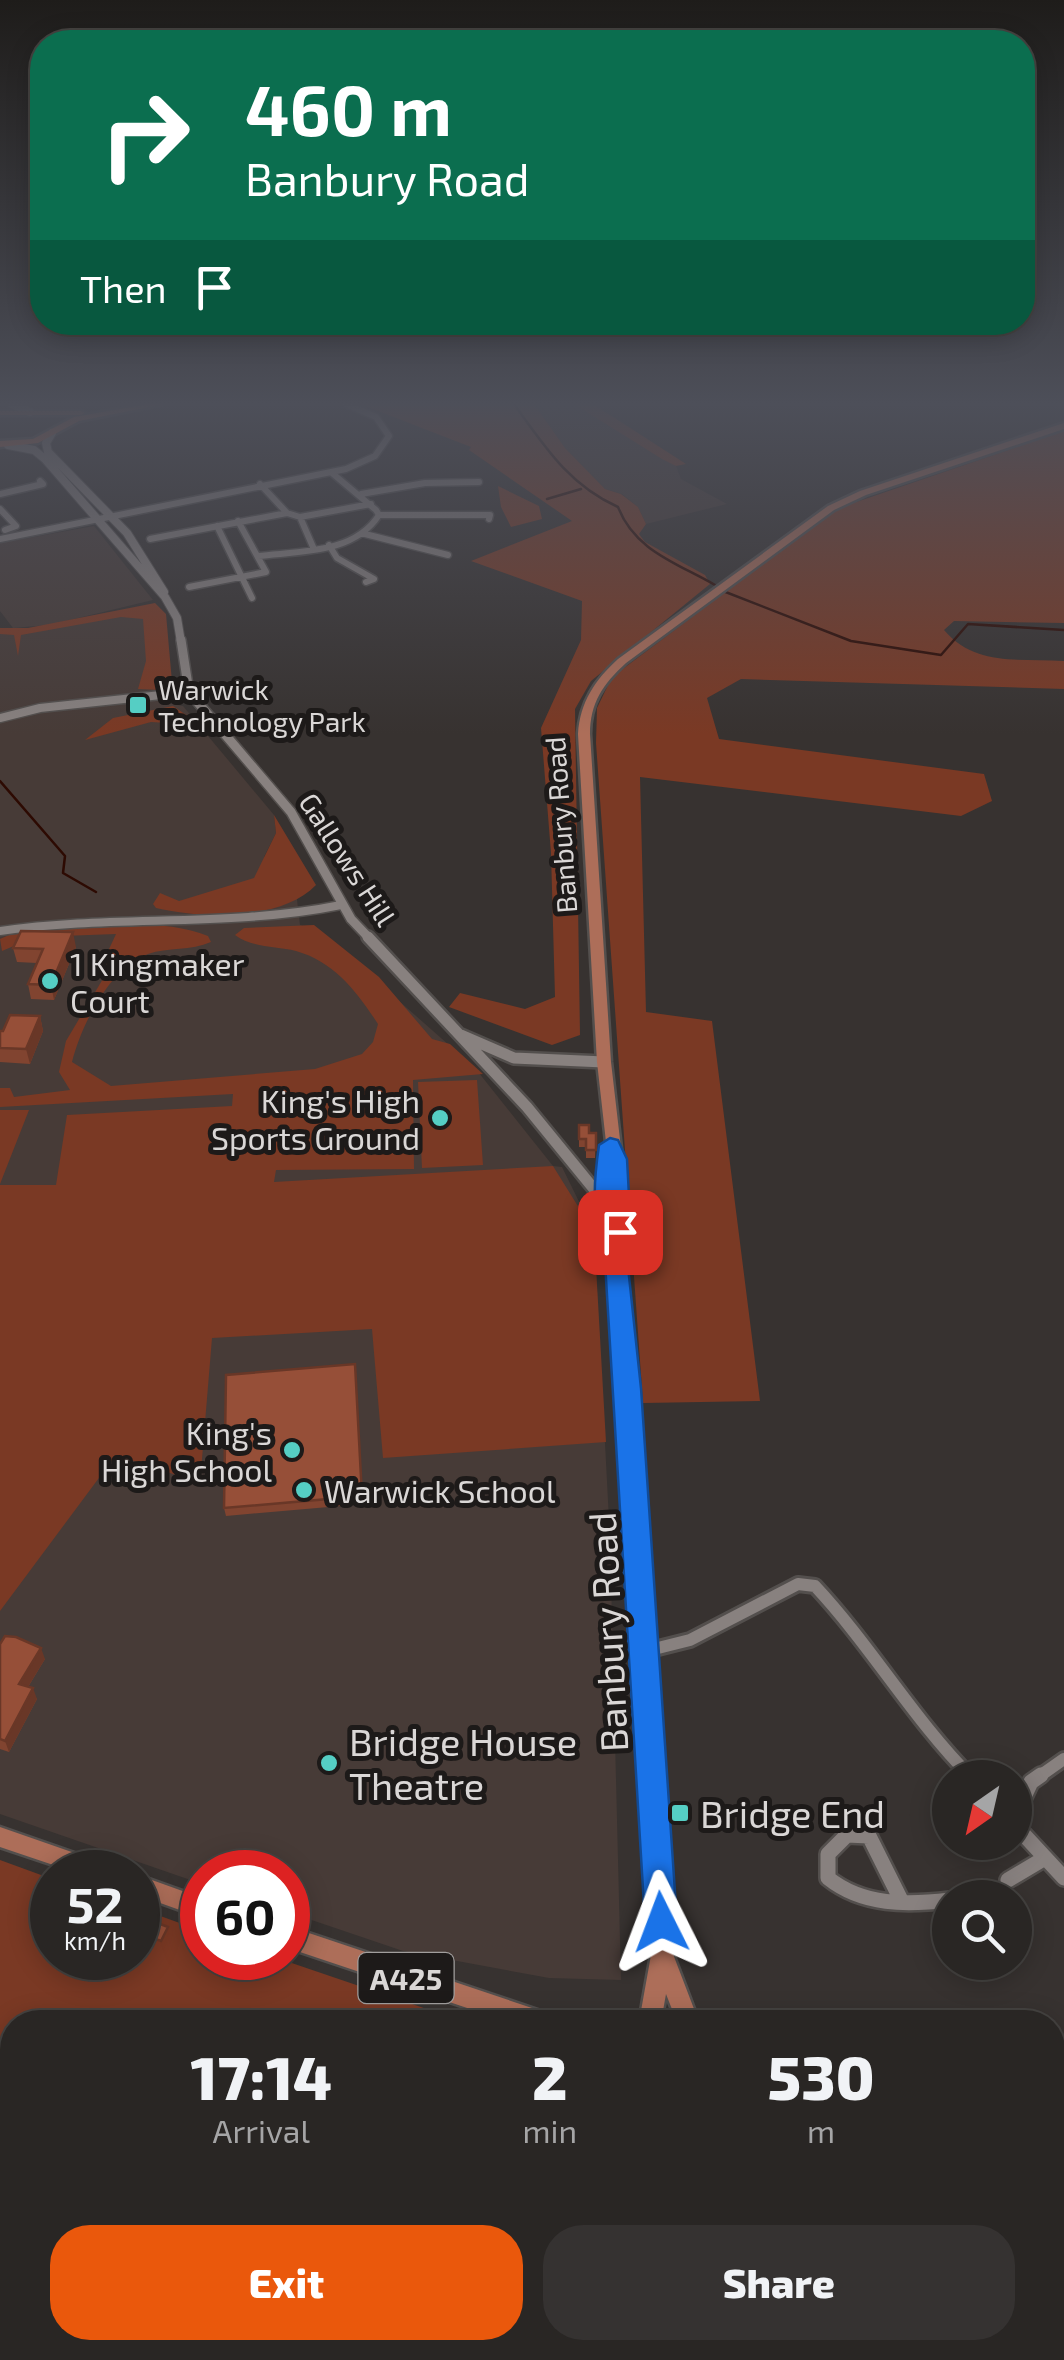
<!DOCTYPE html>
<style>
:root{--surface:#292624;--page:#353231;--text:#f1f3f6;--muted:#a5a5a6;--line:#454341;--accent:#ea580c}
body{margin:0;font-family:"Exo 2",sans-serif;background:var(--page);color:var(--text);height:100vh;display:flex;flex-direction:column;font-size:38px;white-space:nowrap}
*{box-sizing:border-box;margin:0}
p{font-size:32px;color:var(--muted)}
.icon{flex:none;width:55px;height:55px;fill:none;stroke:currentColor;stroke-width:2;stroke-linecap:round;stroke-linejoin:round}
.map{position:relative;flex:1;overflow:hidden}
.details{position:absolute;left:0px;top:2010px;width:1065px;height:350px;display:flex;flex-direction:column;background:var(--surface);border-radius:40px 40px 0 0;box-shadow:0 5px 25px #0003,0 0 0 2px var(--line)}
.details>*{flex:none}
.hud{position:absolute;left:30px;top:30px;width:1005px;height:305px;border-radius:40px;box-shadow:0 5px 25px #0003,0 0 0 2px var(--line);background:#0b6e4f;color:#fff;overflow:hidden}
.needle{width:65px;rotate:214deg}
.buttons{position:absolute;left:932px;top:1760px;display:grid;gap:20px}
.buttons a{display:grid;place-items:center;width:100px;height:100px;border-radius:50%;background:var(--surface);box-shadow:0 5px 25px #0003,0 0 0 2px var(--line);font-size:50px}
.speed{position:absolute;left:30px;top:1850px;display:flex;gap:20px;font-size:50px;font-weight:700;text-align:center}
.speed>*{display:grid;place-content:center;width:130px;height:130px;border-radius:50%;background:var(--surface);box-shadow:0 5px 25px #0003,0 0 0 2px var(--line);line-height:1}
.speed small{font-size:25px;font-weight:400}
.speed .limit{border:15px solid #d22;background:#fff;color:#111}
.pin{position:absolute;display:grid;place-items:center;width:85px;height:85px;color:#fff;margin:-42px;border-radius:20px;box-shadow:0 5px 15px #0006}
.me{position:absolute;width:110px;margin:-55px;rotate:357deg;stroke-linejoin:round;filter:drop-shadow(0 0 8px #0008)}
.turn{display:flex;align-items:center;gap:35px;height:210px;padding:0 50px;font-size:45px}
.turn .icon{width:130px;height:130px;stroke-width:2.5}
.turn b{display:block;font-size:70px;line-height:85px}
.then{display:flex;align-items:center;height:95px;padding:0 50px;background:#0003;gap:20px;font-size:38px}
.eta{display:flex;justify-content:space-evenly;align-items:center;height:170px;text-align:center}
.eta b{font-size:60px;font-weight:800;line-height:70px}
.action{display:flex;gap:20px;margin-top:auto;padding:20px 50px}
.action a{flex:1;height:115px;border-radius:40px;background:var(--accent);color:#fff;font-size:40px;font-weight:800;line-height:115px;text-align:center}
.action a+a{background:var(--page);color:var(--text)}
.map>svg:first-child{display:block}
.built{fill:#473b37}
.green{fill:#7a3924}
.water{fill:#2d0a02}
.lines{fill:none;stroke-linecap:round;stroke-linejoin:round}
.stream-far1{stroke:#2d0a02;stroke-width:2.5}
.stream{stroke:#2d0a02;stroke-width:6}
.minor-far3-casing{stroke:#534f4d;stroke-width:9}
.minor-far2-casing{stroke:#534f4d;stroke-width:11}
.minor-far1-casing{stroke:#534f4d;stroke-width:18}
.minor-casing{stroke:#534f4d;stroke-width:20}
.tertiary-far2-casing{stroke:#534f4d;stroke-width:10}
.tertiary-far1-casing{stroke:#534f4d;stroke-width:12}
.tertiary-casing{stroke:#534f4d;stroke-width:16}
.primary-casing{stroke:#534f4d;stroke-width:5}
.trunk-casing{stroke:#534f4d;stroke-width:5}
.minor-far3{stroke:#88817f;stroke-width:6}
.minor-far2{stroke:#88817f;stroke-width:8}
.minor-far1{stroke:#88817f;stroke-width:12}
.minor{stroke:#88817f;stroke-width:15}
.tertiary-far2{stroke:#88817f;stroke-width:8}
.tertiary-far1{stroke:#88817f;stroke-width:9}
.tertiary{stroke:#88817f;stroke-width:11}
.primary{fill:#ad6e59;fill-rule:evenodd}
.trunk{fill:#b9684c;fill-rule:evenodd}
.wall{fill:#814430}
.shaded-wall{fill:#693727}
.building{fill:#964f38;stroke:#693727;stroke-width:2.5}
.route{fill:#1a73e8;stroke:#114b97;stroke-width:2.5}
.poi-dot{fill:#55cec4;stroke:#1d1a19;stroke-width:4}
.labels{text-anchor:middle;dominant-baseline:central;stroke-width:10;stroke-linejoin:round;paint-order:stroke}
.far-poi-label{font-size:28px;fill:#dad7d6;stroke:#1d1a19;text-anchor:start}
.far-street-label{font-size:28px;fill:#dad7d6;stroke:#1d1a19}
.shield{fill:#1d1a19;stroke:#a19e9d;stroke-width:2.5}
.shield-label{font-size:30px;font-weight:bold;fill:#dad7d6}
.poi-label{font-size:32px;fill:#dad7d6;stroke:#1d1a19;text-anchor:start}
.near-street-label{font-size:38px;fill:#dad7d6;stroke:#1d1a19}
.near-poi-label{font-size:38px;fill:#dad7d6;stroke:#1d1a19;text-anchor:start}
</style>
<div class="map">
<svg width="1064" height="2360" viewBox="0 0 1064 2360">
<rect width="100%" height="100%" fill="#373230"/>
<path class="built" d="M534 404H574L676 466 681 479 727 504 646 524 638 507 622 494 605 489 565 448Z
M94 526 153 600 49 625 13 628 0 611V543Z
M149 609 161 702 183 706 274 815 276 833 264 857 296 891 300 925 322 933 475 1068 553 1166 562 1167 594 1232 610 1539 621 1980 549 1978 403 1951 288 1912V1872H202V1884L0 1814V633Z"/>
<path class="green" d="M360 404H534L565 448 605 489 621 494 638 507 646 524 639 534 645 542 705 575 710 584 591 681 575 709 580 1035 552 1045 449 1007 460 993 525 1009 555 997 551 853 541 728 581 640 582 601 471 561 572 521 469 450 471 447Z
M574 404H593L686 464 676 466 662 459Z
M1064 431V623L954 621 944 630C976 667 1018 658 1064 661V689L741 679 707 698 719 739 984 774 992 801 961 816 640 777 646 1012 712 1021 760 1401 643 1403 596 743 597 708 612 677 836 509Z
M498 486 539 506 542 519 511 527 501 507Z
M155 603 166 614 172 682 160 690 138 689 146 661 143 619 121 617 21 635 18 656 14 635 0 634V628H28Z
M173 706 201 725 151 722 85 740 113 718Z
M274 815 316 885C281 921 203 919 156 908L153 904 160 893 179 901 254 878 276 833Z
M314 925 379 977 432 1039 450 1044 483 1074 413 1080 414 1169 276 1170 274 1182 553 1166 594 1232 606 1442 383 1458 372 1329 212 1338 200 1483 116 1455 0 1611V1185H56L67 1115 232 1106 233 1094 0 1107V1088H10L14 1097 70 1090 59 1072 66 1041 110 967 103 962 116 934 35 937 2 951 0 939 9 935C66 928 155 914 208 936L211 942C191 951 168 947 148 954 109 968 81 1026 72 1062L111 1086 315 1069 362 1054 373 1042 378 1024C357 992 335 962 296 951 276 946 252 948 235 935L244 928Z
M477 1080 483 1165 422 1168 418 1082Z
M0 1110H29L0 1184Z
M0 1860 52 1879V1958H138V1908L202 1931V1958H277L465 2022H12V2051L0 2044Z
M0 2145 12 2152V2348H447L494 2360H0Z"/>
<path class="water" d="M0 2044 12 2051V2152L0 2145Z
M447 2348H835L859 2360H494Z"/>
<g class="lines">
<path class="stream-far1" d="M514 404C545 447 569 485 618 507 635 551 677 563 715 585
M547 499 581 489
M723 591 851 641 941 655 968 624 1064 630
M0 781 65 856 63 873 96 892"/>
<path class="stream" d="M190 2360 192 2348"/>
<g class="minor-far3-casing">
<path id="minor-far3" d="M260 484 287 513 300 517 313 547
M0 494 43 484 40 481
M361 494 425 483 479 482
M0 509 16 526 5 530
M379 515H490L489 519
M300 517 371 504
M217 526 252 598
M365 534 448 555
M0 539 346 469 375 456 389 436 376 417 346 404
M150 539 287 513
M329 545 337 558 374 579 366 582
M258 556C300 551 354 554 379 515L376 510 332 473
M189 587 266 572 238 521"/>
</g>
<g class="minor-far2-casing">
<path id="minor-far2" d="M0 718 40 708 189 692
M0 931C113 914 228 928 341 905"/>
</g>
<g class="minor-far1-casing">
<path id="minor-far1" d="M646 1651 690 1640 798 1584 815 1586C872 1647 913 1719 972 1778
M1037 1778 1064 1759"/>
</g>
<g class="minor-casing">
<path id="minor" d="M969 1775 972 1778
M1015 1816 1031 1782 1041 1775
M1015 1825 1064 1878
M1008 1880 1045 1858
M967 1898 987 1891
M902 1902 869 1836 847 1835 828 1854V1878C863 1906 907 1905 950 1900
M1052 2256 1064 2260"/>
</g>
<g class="tertiary-far2-casing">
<path id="tertiary-far2" d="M12 404 30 412
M52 433 46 443 48 452 127 533 164 592
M8 445 34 450 45 459 165 597 177 618 181 642"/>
</g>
<g class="tertiary-far1-casing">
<path id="tertiary-far1" d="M181 640 189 692 291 812 351 919 370 939"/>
</g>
<g class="tertiary-casing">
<path id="tertiary" d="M368 937 527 1107 607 1205
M461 1035 514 1058 604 1062"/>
</g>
<g class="primary-casing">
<path id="primary" d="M1064 423V429L866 495 834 510 626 663C603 684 590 703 590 734L611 1062 624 1174 626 1287 650 1558 673 1954 699 2022H677L666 1994 661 2022H639L651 1955 650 1921 632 1558 610 1287V1249L600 1223 597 1196 598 1168 606 1142 597 1062 578 734C580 702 595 680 618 659L828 506 860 491Z
M0 1827 109 1865 113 1872H74L0 1847Z
M138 1875 202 1898V1918L138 1895Z
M288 1926 541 2011 549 2014 552 2022H509L288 1948Z
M662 2348H687L688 2360H662Z"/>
</g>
<g class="trunk-casing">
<path id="trunk" d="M149 404H164L79 421 38 443 0 447V441L33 439 74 417Z
M0 411H81L85 413 81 415H0Z"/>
</g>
<use href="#minor-far3" class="minor-far3"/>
<use href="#minor-far2" class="minor-far2"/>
<use href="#minor-far1" class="minor-far1"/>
<use href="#minor" class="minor"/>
<use href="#tertiary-far2" class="tertiary-far2"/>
<use href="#tertiary-far1" class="tertiary-far1"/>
<use href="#tertiary" class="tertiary"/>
<use href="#primary" class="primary"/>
<use href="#trunk" class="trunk"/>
</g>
<path class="wall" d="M76 947 54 1000 31 999 28 984 37 963 17 962 13 948Z
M40 1016 43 1031 30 1064 0 1062V1031Z
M579 1125 589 1133H596L595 1158H586V1147H579Z
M355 1364 363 1504 226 1516 224 1508Z
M0 1644 45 1659 28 1687 37 1699 9 1752 0 1749Z"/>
<path class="shaded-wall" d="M73 932 76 947 54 1000 51 985Z
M40 1016 43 1031 30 1064 26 1049Z
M41 1648 45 1659 23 1695 19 1684Z
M33 1688 37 1699 9 1752 5 1741Z"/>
<path class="building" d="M21 931 73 932 51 985 28 984 43 949 13 948Z
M10 1015 40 1016 26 1049 0 1048V1031H3Z
M579 1125H589V1133H596V1150H586V1139H579Z
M355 1364 362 1496 224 1508 226 1375Z
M5 1636 16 1637 41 1648 19 1684 33 1688 5 1741 0 1739V1644Z
M155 1922 168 1927 161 1941 147 1936Z"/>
<linearGradient id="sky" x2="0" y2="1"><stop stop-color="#1e1c1a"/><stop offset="0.55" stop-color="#4d4f59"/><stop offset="1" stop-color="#4d4f59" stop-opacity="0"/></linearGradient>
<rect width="1064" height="734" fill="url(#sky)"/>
<path class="route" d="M610 1138 618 1140 627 1159 631 1232 625 1239 641 1388 677 1922 673 1933 661 1937 649 1933 645 1922 604 1246C591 1214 594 1179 599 1145Z"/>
<g class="poi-dot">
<rect x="128" y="695" width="20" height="20" rx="5"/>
<circle cx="50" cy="981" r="10"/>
<circle cx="440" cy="1118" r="10"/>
<circle cx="292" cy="1450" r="10"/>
<circle cx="304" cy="1490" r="10"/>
<circle cx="329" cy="1763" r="10"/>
<rect x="670" y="1803" width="20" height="20" rx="5"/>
</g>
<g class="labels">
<g class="far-poi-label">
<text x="158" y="689">Warwick<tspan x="158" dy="32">Technology Park</tspan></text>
</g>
<g class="far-street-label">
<text transform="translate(560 825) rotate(-94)">Banbury Road</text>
<text transform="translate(348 859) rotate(57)">Gallows Hill</text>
</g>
<rect class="shield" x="358.5" y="1953" width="95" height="50" rx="8"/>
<g class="shield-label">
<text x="406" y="1978">A425</text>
</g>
<g class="poi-label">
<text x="70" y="963">1 Kingmaker<tspan x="70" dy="37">Court</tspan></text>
<text x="420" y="1100" text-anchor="end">King's High<tspan x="420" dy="37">Sports Ground</tspan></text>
<text x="272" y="1432" text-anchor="end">King's<tspan x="272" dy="37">High School</tspan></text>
<text x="324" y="1490">Warwick School</text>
</g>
<g class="near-street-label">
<text transform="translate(607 1632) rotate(-93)">Banbury Road</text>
</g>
<g class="near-poi-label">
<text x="349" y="1741">Bridge House<tspan x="349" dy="44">Theatre</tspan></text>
<text x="700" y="1813">Bridge End</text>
</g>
</g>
</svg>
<div class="buttons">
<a><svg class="needle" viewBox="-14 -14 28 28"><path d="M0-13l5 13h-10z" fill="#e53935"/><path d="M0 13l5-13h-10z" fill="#a5a5a6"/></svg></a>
<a><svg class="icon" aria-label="search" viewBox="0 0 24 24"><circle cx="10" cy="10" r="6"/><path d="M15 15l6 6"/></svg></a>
</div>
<div class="speed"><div>52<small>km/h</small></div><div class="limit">60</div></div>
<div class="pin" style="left:620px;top:1232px;background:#d93025"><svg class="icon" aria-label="arrive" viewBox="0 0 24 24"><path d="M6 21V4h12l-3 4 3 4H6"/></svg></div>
<svg class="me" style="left:661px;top:1922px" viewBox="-20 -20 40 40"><path d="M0-17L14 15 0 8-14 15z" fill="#1a73e8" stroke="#fff" stroke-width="4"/></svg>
<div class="hud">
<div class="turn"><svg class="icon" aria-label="right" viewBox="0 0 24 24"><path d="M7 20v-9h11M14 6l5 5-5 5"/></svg><div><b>460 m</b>Banbury Road</div></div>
<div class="then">Then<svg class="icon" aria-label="arrive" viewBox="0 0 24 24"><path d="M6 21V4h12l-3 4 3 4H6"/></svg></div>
</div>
<section class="details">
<div class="eta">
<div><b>17:14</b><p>Arrival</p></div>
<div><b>2</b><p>min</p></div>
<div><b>530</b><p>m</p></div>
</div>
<div class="action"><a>Exit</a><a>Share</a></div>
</section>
</div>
